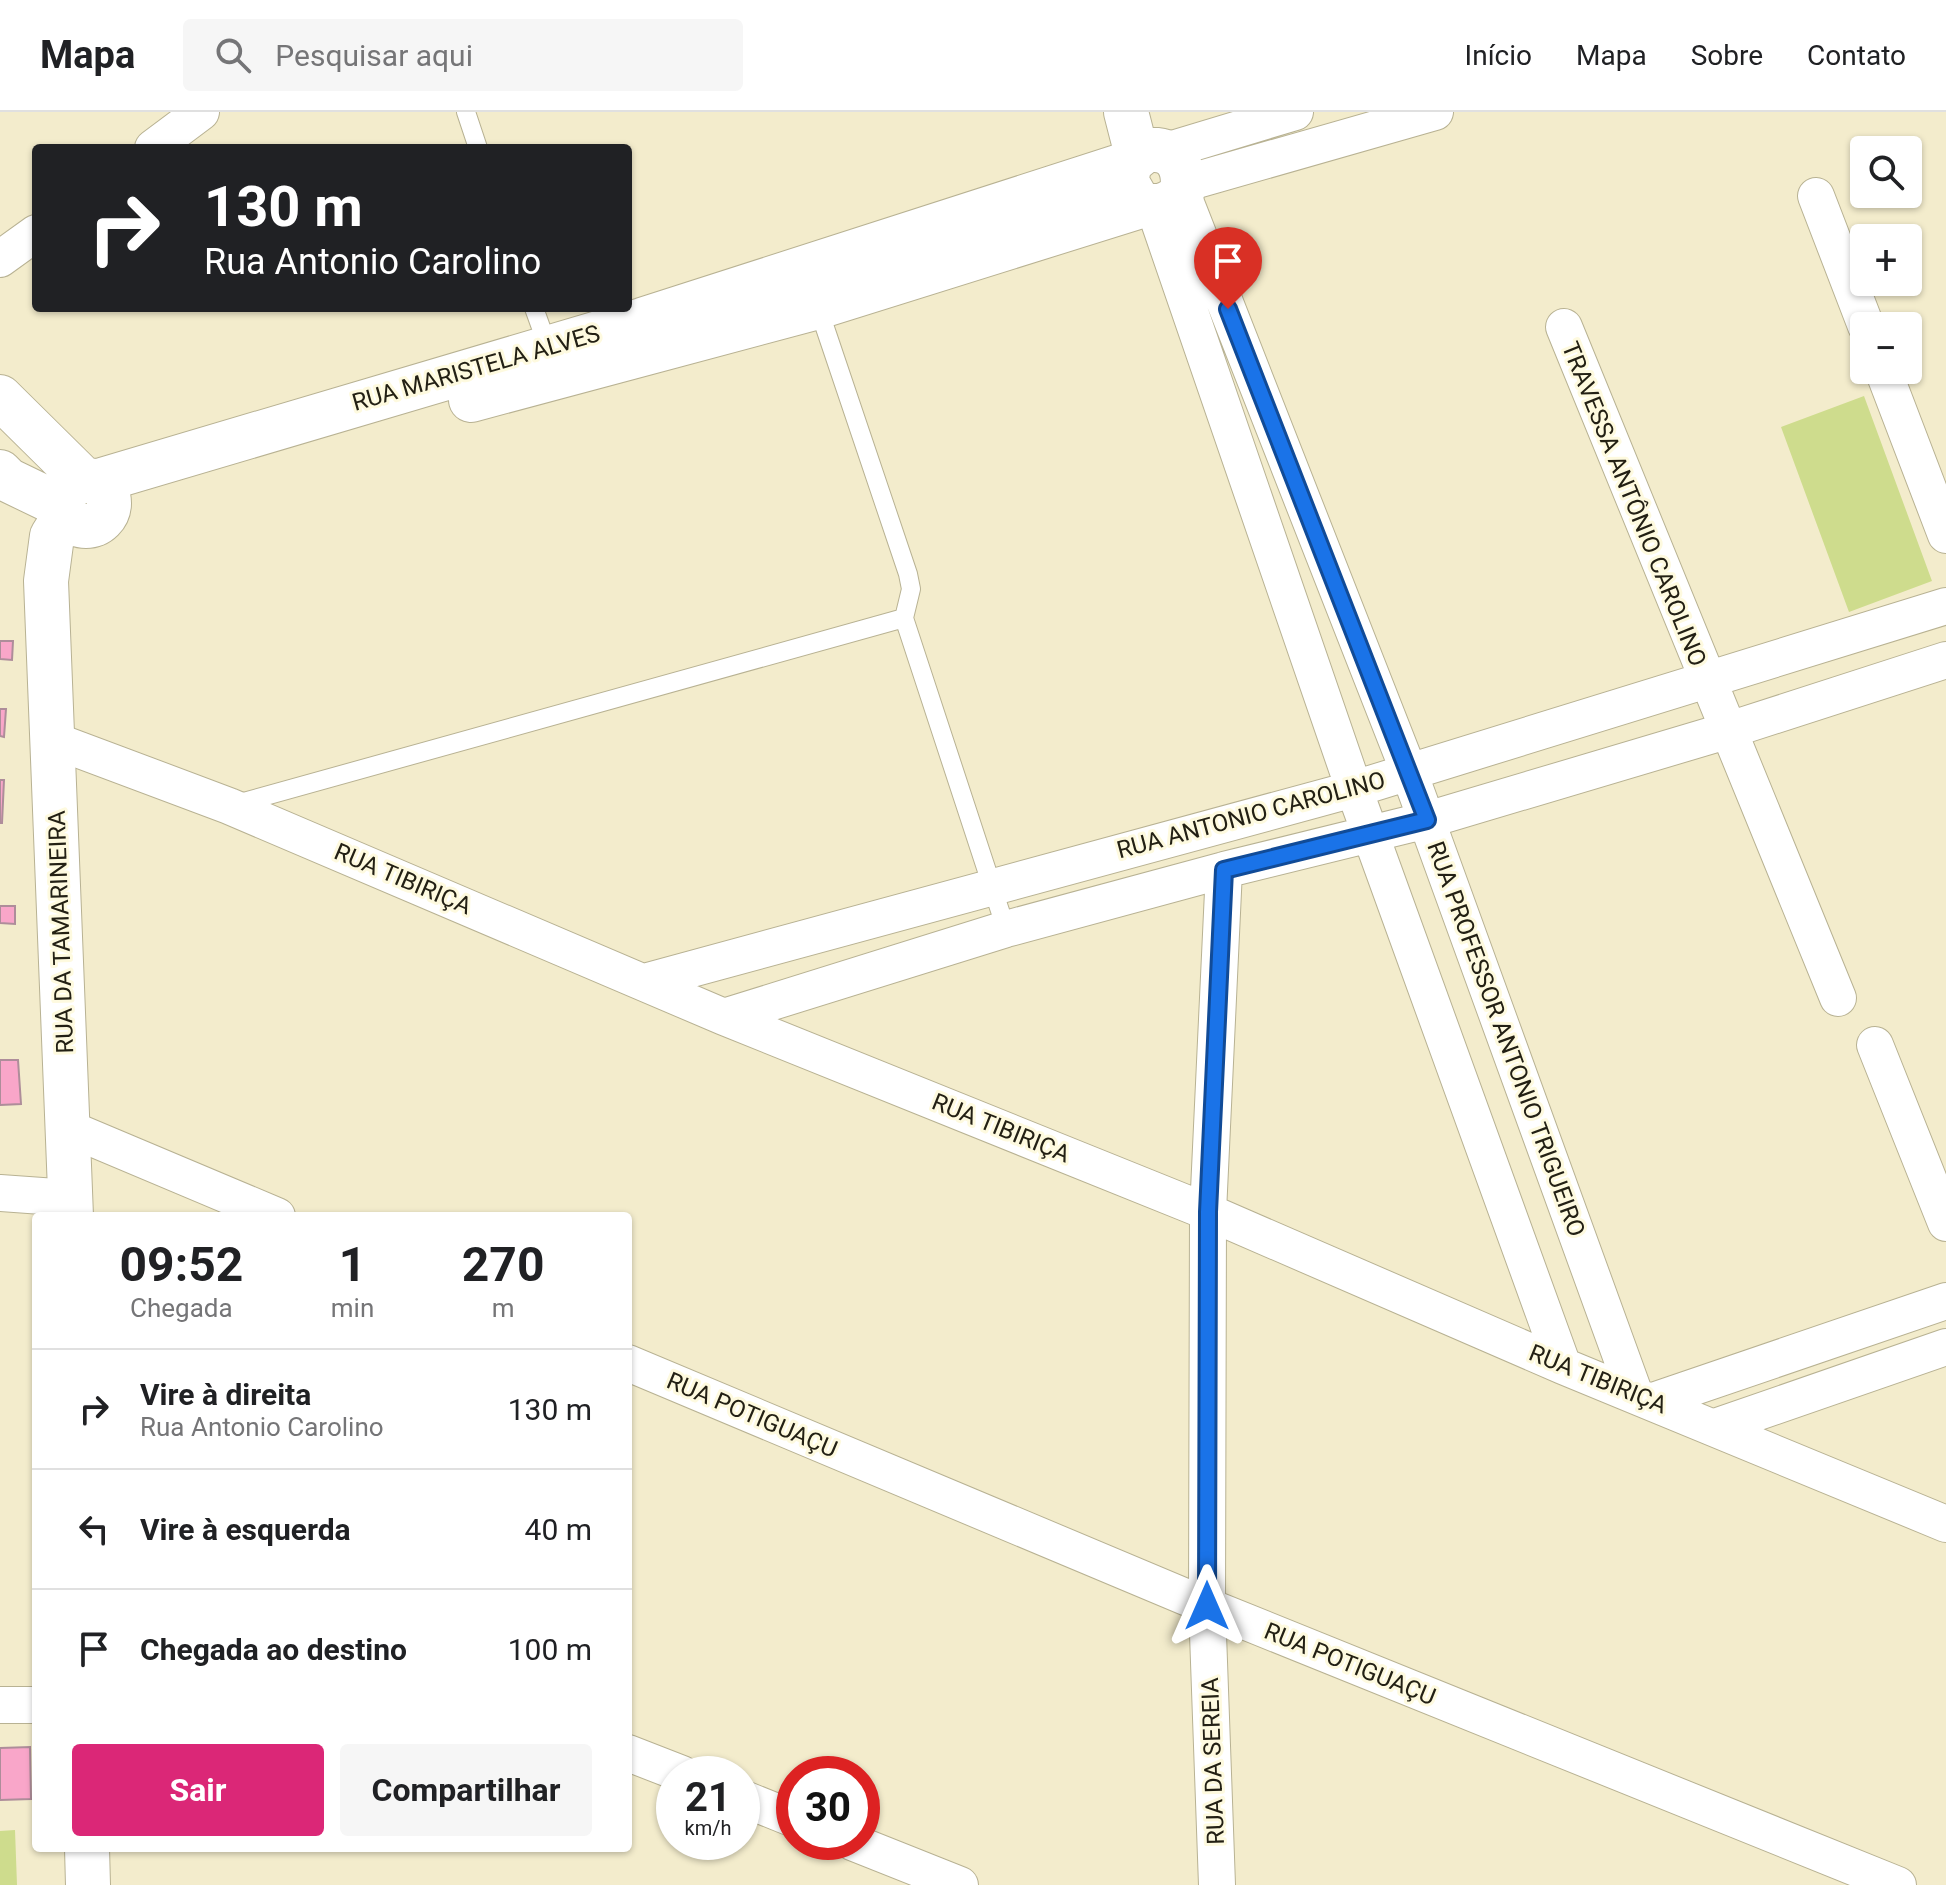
<!DOCTYPE html>
<html lang="pt">
<meta charset="utf-8">
<style>
:root{--surface:#fff;--page:#f6f6f6;--text:#202124;--muted:#757577;--line:#e0e0e0;--accent:#db2777}
body{margin:0;font-family:Roboto,sans-serif;background:var(--page);color:var(--text);height:100vh;display:flex;flex-direction:column;font-size:30px;white-space:nowrap}
*{box-sizing:border-box;margin:0}
p{font-size:26px;color:var(--muted)}
.icon{flex:none;width:44px;height:44px;fill:none;stroke:currentColor;stroke-width:2;stroke-linecap:round;stroke-linejoin:round}
.map{position:relative;flex:1;overflow:hidden}
.details{position:absolute;left:32px;top:1100px;width:600px;height:640px;display:flex;flex-direction:column;background:var(--surface);border-radius:8px;box-shadow:0 2px 6px #0004}
.details>*{flex:none}
.hud{position:absolute;left:32px;top:32px;width:600px;height:168px;border-radius:8px;box-shadow:0 2px 6px #0004;background:#202124;color:#fff;overflow:hidden}
.controls{position:absolute;left:1850px;top:24px;display:grid;gap:16px}
.controls a{display:grid;place-items:center;width:72px;height:72px;border-radius:8px;background:var(--surface);box-shadow:0 2px 6px #0004;font-size:40px}
.speed{position:absolute;left:656px;top:1644px;display:flex;gap:16px;font-size:40px;font-weight:700;text-align:center}
.speed>*{display:grid;place-content:center;width:104px;height:104px;border-radius:50%;background:var(--surface);box-shadow:0 2px 6px #0004;line-height:1}
.speed small{font-size:20px;font-weight:400}
.speed .limit{border:12px solid #d22;background:#fff;color:#111}
.pin{position:absolute;display:grid;place-items:center;width:68px;height:68px;color:#fff;margin:-82px -34px;border-radius:50% 50% 50% 0;rotate:-45deg;box-shadow:0 0 8px #0007}
.pin .icon{rotate:45deg}
.me{position:absolute;width:88px;margin:-44px;rotate:0deg;stroke-linejoin:round;filter:drop-shadow(0 0 6px #0008)}
.turn{display:flex;align-items:center;gap:28px;height:168px;padding:0 40px;font-size:36px}
.turn .icon{width:104px;height:104px;stroke-width:2.5}
.turn b{display:block;font-size:56px;line-height:68px}
.eta{display:flex;justify-content:space-evenly;align-items:center;height:136px;text-align:center}
.eta b{font-size:48px;font-weight:700;line-height:56px}
.action{display:flex;gap:16px;margin-top:auto;padding:16px 40px}
.action a{flex:1;height:92px;border-radius:8px;background:var(--accent);color:#fff;font-size:32px;font-weight:700;line-height:92px;text-align:center}
.action a+a{background:var(--page);color:var(--text)}
ul{padding:0;list-style:none}
li{display:flex;align-items:center;gap:24px;height:120px;padding:0 40px;border-top:2px solid var(--line)}
li div{flex:1}
li b{display:block;font-size:30px}
li em{font-style:normal}
header{display:flex;align-items:center;gap:48px;box-sizing:border-box;height:112px;padding:0 40px;background:var(--surface);border-bottom:2px solid var(--line)}
header strong{font-size:38px}
nav{display:flex;gap:44px;margin-inline-start:auto;font-size:28px}
.search{width:560px;height:72px;background:var(--page);display:flex;align-items:center;gap:20px;box-sizing:border-box;padding:0 28px;border-radius:8px;color:var(--muted);font-size:30px}
.map>svg:first-child{display:block}
.green{fill:#cedc8d}
.building{fill:#f9a6c9;stroke:#ae8d9a;stroke-width:2}
.lines{fill:none;stroke-linecap:round;stroke-linejoin:round}
.lane-casing{stroke:#b8b293;stroke-width:20}
.street-casing{stroke:#b8b293;stroke-width:38}
.secondary-casing{stroke:#b8b293;stroke-width:46}
.lane{stroke:#fff;stroke-width:18}
.street{stroke:#fff;stroke-width:36}
.secondary{stroke:#fff;stroke-width:44}
.route-casing{stroke:#114b97;stroke-width:20}
.route{stroke:#1a73e8;stroke-width:14}
.labels{text-anchor:middle;dominant-baseline:central;stroke-width:6;stroke-linejoin:round;paint-order:stroke}
.street-label{font-size:24px;fill:#232014;stroke:#fefadf}
</style>
<header>
<strong>Mapa</strong>
<div class="search"><svg class="icon" aria-label="search" viewBox="0 0 24 24"><circle cx="10" cy="10" r="6"/><path d="M15 15l6 6"/></svg>Pesquisar aqui</div>
<nav><a>Início</a><a>Mapa</a><a>Sobre</a><a>Contato</a></nav>
</header>
<div class="map">
<svg width="1946" height="1773" viewBox="0 0 1946 1773">
<rect width="100%" height="100%" fill="#f3eccc"/>
<path class="green" d="M1864 284 1932 469 1849 500 1781 315Z
M15 1718 17 1773H0V1719Z"/>
<path class="building" d="M0 529H13L12 548 0 547Z
M0 597H6L4 625 0 624Z
M0 668H4L2 711H0Z
M0 794H15V812L0 811Z
M0 948H18L21 992 0 993Z
M30 1635 31 1687 0 1688V1636Z"/>
<g class="lines">
<g class="lane-casing">
<path id="lane" d="M466 0 478 36
M818 195 908 462 911 477 904 506 1006 817
M534 196 548 235
M233 693 904 506"/>
</g>
<g class="street-casing">
<path id="street" d="M153 36 201 0
M1166 39 1295 0
M1183 72 1435 0
M1182 81 1409 660 1635 1283
M1816 84 1866 214
M1154 95 1354 677 1563 1254
M0 147 36 121
M1564 215 1838 886
M1883 258 1946 423
M53 628 229 694 724 905 1208 1100 1563 1254 1946 1412
M644 870 1354 677 1946 494
M724 905 1006 817 1224 758 1427 708 1726 619 1946 548
M1875 933 1946 1111
M68 1016 277 1104
M0 1081 70 1086
M628 1251 1207 1494 1898 1773
M1653 1289 1946 1189
M1715 1315 1946 1235
M0 1593H36
M628 1641 682 1662
M742 1686 794 1707
M852 1730 960 1773
M1217 1773 1207 1494 1208 1100 1224 758"/>
</g>
<g class="secondary-casing">
<path id="secondary" d="M1126 0 1137 43
M0 285 85 369
M471 288 818 195 1144 93
M0 360 8 368 64 395
M63 391a23 23 0 1 1 46 0a23 23 0 1 1-46 0Z
M95 370 642 208 1130 51 1146 38C1175 35 1186 54 1182 81 1168 94 1156 98 1138 90L1126 69 1130 51
M66 402 52 424 46 469 71 1104
M87 1736 88 1773"/>
</g>
<use href="#lane" class="lane"/>
<use href="#street" class="street"/>
<use href="#secondary" class="secondary"/>
</g>
<g class="lines">
<g class="route-casing">
<path id="route" d="M1207 1494 1208 1100 1224 758 1427 708 1228 197"/>
</g>
<use href="#route" class="route"/>
</g>
<g class="labels">
<g class="street-label">
<text transform="translate(476 256) rotate(-16)">RUA MARISTELA ALVES</text>
<text transform="translate(1634 392) rotate(68)">TRAVESSA ANTÔNIO CAROLINO</text>
<text transform="translate(1251 703) rotate(-15)">RUA ANTONIO CAROLINO</text>
<text transform="translate(403 767) rotate(23)">RUA TIBIRIÇA</text>
<text transform="translate(61 820) rotate(-92)">RUA DA TAMARINEIRA</text>
<text transform="translate(1506 927) rotate(70)">RUA PROFESSOR ANTONIO TRIGUEIRO</text>
<text transform="translate(1001 1016) rotate(22)">RUA TIBIRIÇA</text>
<text transform="translate(1598 1267) rotate(22)">RUA TIBIRIÇA</text>
<text transform="translate(752 1303) rotate(23)">RUA POTIGUAÇU</text>
<text transform="translate(1350 1552) rotate(22)">RUA POTIGUAÇU</text>
<text transform="translate(1213 1649) rotate(-92)">RUA DA SEREIA</text>
</g>
</g>
</svg>
<div class="controls">
<a><svg class="icon" aria-label="search" viewBox="0 0 24 24"><circle cx="10" cy="10" r="6"/><path d="M15 15l6 6"/></svg></a>
<a>+</a>
<a>−</a>
</div>
<div class="speed"><div>21<small>km/h</small></div><div class="limit">30</div></div>
<div class="pin" style="left:1228px;top:197px;background:#d93025"><svg class="icon" aria-label="arrive" viewBox="0 0 24 24"><path d="M6 21V4h12l-3 4 3 4H6"/></svg></div>
<svg class="me" style="left:1207px;top:1494px" viewBox="-20 -20 40 40"><path d="M0-17L14 15 0 8-14 15z" fill="#1a73e8" stroke="#fff" stroke-width="4"/></svg>
<div class="hud">
<div class="turn"><svg class="icon" aria-label="right" viewBox="0 0 24 24"><path d="M7 20v-9h11M14 6l5 5-5 5"/></svg><div><b>130 m</b>Rua Antonio Carolino</div></div>
</div>
<section class="details">
<div class="eta">
<div><b>09:52</b><p>Chegada</p></div>
<div><b>1</b><p>min</p></div>
<div><b>270</b><p>m</p></div>
</div>
<ul>
<li><svg class="icon" aria-label="right" viewBox="0 0 24 24"><path d="M7 20v-9h11M14 6l5 5-5 5"/></svg><div><b>Vire à direita</b><p>Rua Antonio Carolino</p></div><em>130 m</em></li>
<li><svg class="icon" aria-label="left" viewBox="0 0 24 24"><path d="M17 20v-9H6M10 6l-5 5 5 5"/></svg><div><b>Vire à esquerda</b></div><em>40 m</em></li>
<li><svg class="icon" aria-label="arrive" viewBox="0 0 24 24"><path d="M6 21V4h12l-3 4 3 4H6"/></svg><div><b>Chegada ao destino</b></div><em>100 m</em></li>
</ul>
<div class="action"><a>Sair</a><a>Compartilhar</a></div>
</section>
</div>
